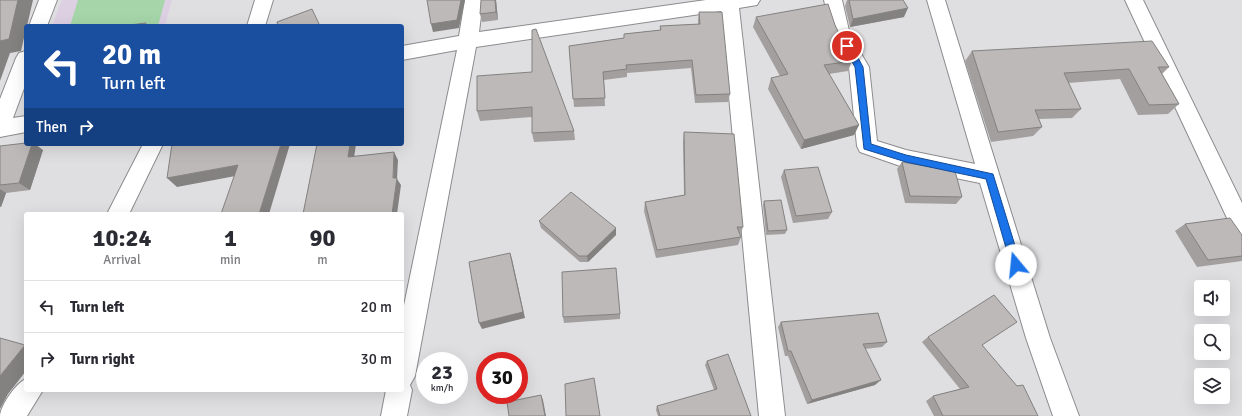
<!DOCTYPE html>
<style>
:root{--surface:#fff;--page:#f2f2f3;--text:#2b2b33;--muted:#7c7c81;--line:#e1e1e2}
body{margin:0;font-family:Signika,sans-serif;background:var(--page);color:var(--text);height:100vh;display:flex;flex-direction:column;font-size:15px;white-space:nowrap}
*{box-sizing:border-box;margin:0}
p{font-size:13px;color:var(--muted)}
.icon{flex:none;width:22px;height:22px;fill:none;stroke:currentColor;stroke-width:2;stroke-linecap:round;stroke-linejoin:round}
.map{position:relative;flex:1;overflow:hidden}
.details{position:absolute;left:24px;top:212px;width:380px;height:180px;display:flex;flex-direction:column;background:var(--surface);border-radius:4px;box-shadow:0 4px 16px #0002}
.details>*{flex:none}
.top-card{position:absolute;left:24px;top:24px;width:380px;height:122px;border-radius:4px;box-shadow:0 4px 16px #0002;background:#1a4fa0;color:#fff;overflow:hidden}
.buttons{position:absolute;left:1194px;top:280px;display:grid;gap:8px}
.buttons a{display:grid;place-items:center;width:36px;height:36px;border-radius:4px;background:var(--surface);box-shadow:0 4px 16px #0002;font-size:20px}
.speed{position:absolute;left:416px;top:352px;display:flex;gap:8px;font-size:20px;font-weight:700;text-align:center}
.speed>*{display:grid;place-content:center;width:52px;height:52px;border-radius:50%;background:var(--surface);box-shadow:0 4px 16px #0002;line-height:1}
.speed small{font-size:10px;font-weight:400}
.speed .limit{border:6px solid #d22;background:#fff;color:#111}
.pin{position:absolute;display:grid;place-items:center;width:34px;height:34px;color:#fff;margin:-17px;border:2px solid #fff;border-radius:50%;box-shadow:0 1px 4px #0007}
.me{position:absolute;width:44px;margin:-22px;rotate:343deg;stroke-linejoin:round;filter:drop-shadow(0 0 3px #0008)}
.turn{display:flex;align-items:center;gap:14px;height:84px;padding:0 12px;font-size:18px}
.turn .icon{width:52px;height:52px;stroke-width:2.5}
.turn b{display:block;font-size:28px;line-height:34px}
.then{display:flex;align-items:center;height:38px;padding:0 12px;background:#0003;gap:8px;font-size:15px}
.eta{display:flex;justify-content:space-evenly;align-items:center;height:68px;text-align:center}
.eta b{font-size:24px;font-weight:800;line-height:28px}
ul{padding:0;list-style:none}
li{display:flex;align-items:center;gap:12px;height:52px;padding:0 12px;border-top:1px solid var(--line)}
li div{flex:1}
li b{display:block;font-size:15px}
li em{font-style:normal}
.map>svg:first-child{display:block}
.education{fill:#ded0e3}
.green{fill:#a5d5a8}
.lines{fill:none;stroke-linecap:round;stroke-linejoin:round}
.street-casing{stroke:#8c8c8f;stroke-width:2}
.street{fill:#fff;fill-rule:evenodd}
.wall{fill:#a29f9e}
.shaded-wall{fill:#848281}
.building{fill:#bcb9b8;stroke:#848281}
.route{fill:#1a73e8;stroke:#114b97}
</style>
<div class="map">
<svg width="1242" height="416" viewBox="0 0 1242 416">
<rect width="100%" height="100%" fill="#dfdfe2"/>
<path class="education" d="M62 0H172L165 26H52Z"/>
<path class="green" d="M78 0H165L158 26H70Z"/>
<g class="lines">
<g class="street-casing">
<path id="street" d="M39 0H57L47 26H29Z
M255 0H273L265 26H247Z
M465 0H483L479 32 706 0H760L757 5 739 8 785 416H759L721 11 476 47 415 376 410 385 412 390 407 416H381L386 390H402V315L457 50 402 60V46L459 36Z
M824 0H842L850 35 869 67 877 141 906 150 975 164 927 0H945L1050 338 1079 416H1053L1026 338 980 183 906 168 860 152 857 146 849 67 832 35Z
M1125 0H1143L1242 203V236L1234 233Z
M26 51V83L13 118 26 116V132L0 137V99L16 58 19 53Z
M143 144H163L129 214H107Z
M26 379V390H43L27 416H0C1 405 16 383 26 379Z"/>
</g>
<use href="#street" class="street"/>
</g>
<path class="wall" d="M496 0 498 20 482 22 480 14Z
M847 0H903L904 17 850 27 845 6Z
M699 12 730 94 728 102 695 103 691 68 627 73V77L604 80 605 106 574 107 569 46 624 38V34L660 30V26L698 24V20Z
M756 17 835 25 852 61 848 71 829 74 859 125 854 135 801 149 768 89 771 78 780 76 753 27Z
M972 51 1169 67 1162 74 1179 104 1168 114 1138 115 1120 79 1068 83 1081 109 1072 118 1039 119 1042 127 1033 136 991 142 965 61Z
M477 76 574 131 575 140 534 142 532 133V117L480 121 477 111Z
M684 132 743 227 740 236 741 237 738 245 656 258 644 211 645 202 684 195 683 142Z
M0 146 43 150 30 190 6 193 1 207H0Z
M902 162 962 197 956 204 905 203 897 169Z
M784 170 832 212 828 219 793 223 781 177Z
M764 201 787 230 785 234 766 235 763 205Z
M539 221 616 228V235L588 262H580L541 228Z
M1185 224 1242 235V261L1197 267 1175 231Z
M620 314V319L564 323 563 317Z
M781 322 887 342 882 347 865 349 875 385 807 404 788 356H785L778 327Z
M1009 327 982 345 1038 416H934L926 401 933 396 960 389 922 342 928 337Z
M707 361 751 416H658L656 410 657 406 714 390 705 365Z"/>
<path class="shaded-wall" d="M18 0H33L27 26H26V29L21 51 10 53 0 81V41Z
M461 0H465L459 28 433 32 431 24Z
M495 0H496L498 20 496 12Z
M908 8 904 17 850 27 853 19Z
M402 70 404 74V115L402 110Z
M859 125 854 135 801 149 804 140Z
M32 144H35L43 150 30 190 19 183Z
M281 144H290L269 214H259Z
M350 144H356L353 165 348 157Z
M394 152 398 160 397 179 401 185 397 214H392Z
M238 165 246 174 177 187 167 178Z
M0 189 6 193 1 207 0 206Z
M616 228V235L588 262 587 256Z
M510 253 512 259 525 318 482 329 479 323Z
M25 345H26V371L8 394 0 409V376Z
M881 380 875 385 807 404 812 400Z
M541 395 543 400 546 416H545Z"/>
<path class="building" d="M0 0H18L9 39 0 41Z
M427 0H461L457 20 431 24Z
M481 0H495L496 12 480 14Z
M849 0H903L908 8 853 19Z
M828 4 835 25 852 61 824 65 859 125 804 140 771 78 788 74 756 17Z
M312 9 320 26H278L277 22Z
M699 12H722L730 94 696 95 692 60 626 65 627 69 603 72 605 98 573 99 569 46 624 38V34L661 30 660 26 700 24Z
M146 23 145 26H122Z
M536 29 574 131 532 133V107L477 111V76L532 72V30Z
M1152 41 1169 67H1158L1179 104 1149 105 1129 69 1064 73 1081 109 1035 110 1042 127 998 132 972 51Z
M684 132 734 134 743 227H737L741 237 657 250 645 202 685 195Z
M26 143V144H32L19 183 0 185V146Z
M172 144H281L259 214H221L238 165 167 178Z
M317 144H350L348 157 394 152 393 178H397L392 214H303Z
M902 162 955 171 962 197 910 196Z
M818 167 832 212 796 216 784 170Z
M571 192 616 228 587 256H579L539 221Z
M781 200 787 230 768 231 764 201Z
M1230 218 1242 235V256L1208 260 1185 224Z
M510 253 523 312 479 323 469 262Z
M616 268 620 314 563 317 562 272Z
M994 295 1017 322 982 345 1017 386 1023 385 1038 416H943L933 396 969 387 928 337Z
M878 313 887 342 863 344 881 380 812 400 791 351H788L781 322Z
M0 338 25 345 0 376Z
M728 354 751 416H660L657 406 717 389 707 361Z
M594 378 600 416H566L565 384Z
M541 395 545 416H509L507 402Z"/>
<path class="route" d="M844 43H850L863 67 871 144 906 155 993 174 1021 265 1020 268H1013L1011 265 986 179 906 162 864 149 855 67 843 46Z"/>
</svg>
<div class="buttons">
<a><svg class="icon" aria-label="sound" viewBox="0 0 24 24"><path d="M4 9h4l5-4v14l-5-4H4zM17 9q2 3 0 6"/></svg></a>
<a><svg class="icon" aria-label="search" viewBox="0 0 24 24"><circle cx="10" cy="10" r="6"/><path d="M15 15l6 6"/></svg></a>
<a><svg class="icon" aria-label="layers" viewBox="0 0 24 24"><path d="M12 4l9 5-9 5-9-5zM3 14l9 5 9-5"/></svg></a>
</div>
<div class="speed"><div>23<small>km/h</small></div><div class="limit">30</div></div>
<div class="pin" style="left:847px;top:46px;background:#d93025"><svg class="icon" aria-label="arrive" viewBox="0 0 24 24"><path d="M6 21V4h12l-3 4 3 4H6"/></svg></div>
<svg class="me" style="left:1016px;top:265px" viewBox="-20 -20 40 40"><circle r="19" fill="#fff"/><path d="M0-13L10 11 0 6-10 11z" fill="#1a73e8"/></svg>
<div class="top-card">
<div class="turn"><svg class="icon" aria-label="left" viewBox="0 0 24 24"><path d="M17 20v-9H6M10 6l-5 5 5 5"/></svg><div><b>20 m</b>Turn left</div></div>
<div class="then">Then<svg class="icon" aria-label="right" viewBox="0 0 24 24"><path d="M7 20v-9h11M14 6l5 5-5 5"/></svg></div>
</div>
<section class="details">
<div class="eta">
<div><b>10:24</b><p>Arrival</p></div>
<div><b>1</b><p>min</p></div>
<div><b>90</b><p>m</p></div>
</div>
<ul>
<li><svg class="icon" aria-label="left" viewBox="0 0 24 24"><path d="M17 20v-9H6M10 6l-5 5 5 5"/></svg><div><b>Turn left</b></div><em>20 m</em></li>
<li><svg class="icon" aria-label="right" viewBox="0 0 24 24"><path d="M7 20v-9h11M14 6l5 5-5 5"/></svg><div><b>Turn right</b></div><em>30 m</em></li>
</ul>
</section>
</div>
